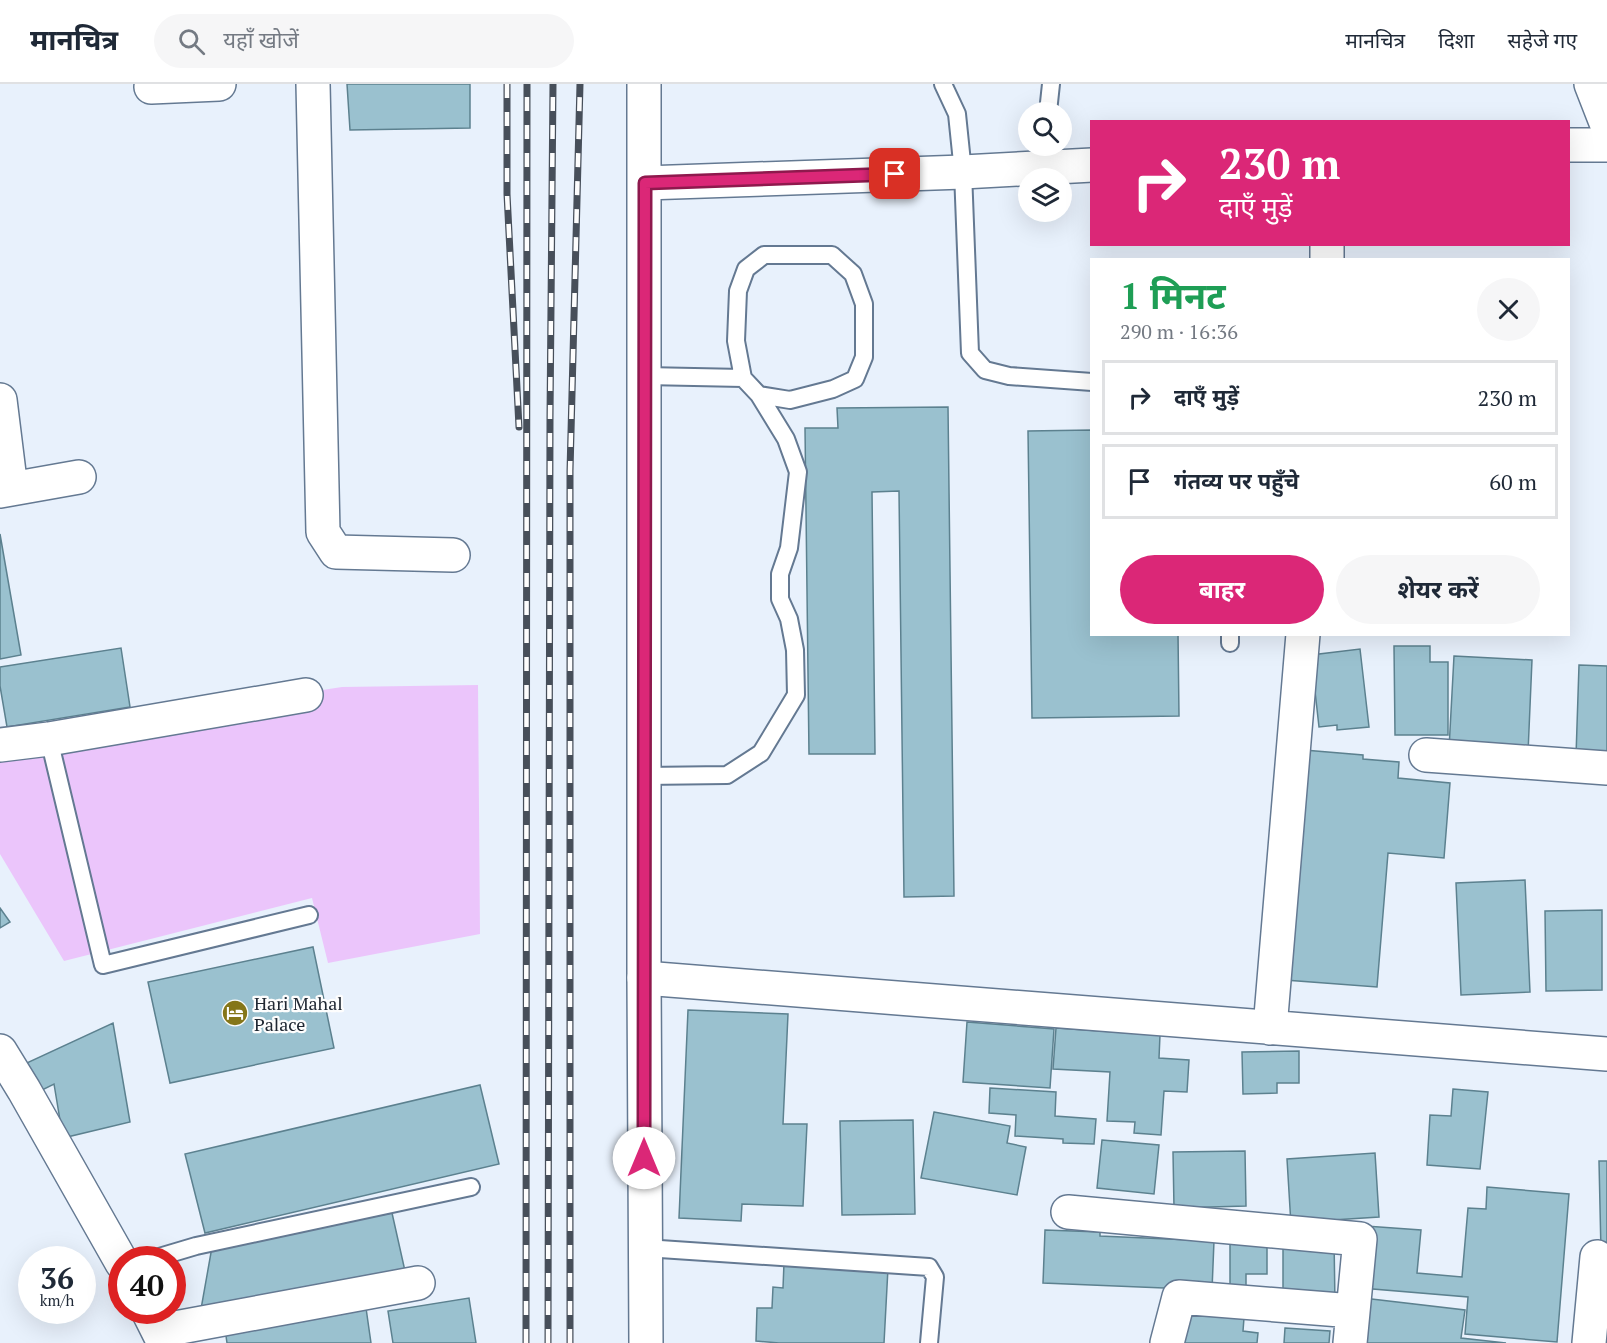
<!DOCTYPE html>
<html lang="hi">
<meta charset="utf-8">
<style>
:root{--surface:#fff;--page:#f6f6f7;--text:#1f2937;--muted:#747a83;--line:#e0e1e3;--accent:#db2777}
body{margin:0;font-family:"PT Serif","Noto Sans Devanagari",serif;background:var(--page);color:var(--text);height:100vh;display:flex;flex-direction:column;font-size:22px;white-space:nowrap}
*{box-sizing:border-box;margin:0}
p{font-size:20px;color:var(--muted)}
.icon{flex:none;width:33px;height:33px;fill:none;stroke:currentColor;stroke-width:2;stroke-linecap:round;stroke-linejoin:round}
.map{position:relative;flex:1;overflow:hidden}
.sheet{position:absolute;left:1090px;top:174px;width:480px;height:378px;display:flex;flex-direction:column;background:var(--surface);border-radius:0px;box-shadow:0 6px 24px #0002}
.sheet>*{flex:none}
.hud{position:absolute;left:1090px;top:36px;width:480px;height:126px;border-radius:0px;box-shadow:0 6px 24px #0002;background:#db2777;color:#fff;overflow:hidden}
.controls{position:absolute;left:1018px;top:18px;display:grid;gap:12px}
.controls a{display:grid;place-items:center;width:54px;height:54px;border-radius:50%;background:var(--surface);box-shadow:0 6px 24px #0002;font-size:30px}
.speed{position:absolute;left:18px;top:1162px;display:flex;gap:12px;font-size:30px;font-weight:700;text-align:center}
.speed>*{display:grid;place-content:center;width:78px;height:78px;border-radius:50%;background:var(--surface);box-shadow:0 6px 24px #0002;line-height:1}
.speed small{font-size:15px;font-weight:400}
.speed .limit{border:9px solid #d22;background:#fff;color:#111}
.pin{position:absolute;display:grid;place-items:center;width:51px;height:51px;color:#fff;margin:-26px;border-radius:12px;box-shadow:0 3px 9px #0006}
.me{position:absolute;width:66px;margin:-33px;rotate:0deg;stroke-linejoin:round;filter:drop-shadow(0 0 4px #0008)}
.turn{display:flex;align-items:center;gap:21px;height:126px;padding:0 30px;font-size:27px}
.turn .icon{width:78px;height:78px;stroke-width:2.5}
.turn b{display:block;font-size:42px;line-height:51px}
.round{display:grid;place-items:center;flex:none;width:63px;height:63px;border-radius:32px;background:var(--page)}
.overview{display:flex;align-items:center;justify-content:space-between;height:102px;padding:0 30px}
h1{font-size:36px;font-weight:700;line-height:45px;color:#1e9e55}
.primary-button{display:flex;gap:12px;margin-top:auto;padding:12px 30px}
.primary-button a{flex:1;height:69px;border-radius:36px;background:var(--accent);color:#fff;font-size:24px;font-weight:700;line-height:69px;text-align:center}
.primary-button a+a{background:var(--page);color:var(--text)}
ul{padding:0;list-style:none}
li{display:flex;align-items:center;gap:18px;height:75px;margin:0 12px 9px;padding:0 18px;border:3px solid var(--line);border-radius:0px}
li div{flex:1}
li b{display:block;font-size:22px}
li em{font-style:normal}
header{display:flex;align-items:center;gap:36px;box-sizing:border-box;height:84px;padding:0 30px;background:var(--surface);border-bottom:2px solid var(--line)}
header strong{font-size:28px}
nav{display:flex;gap:33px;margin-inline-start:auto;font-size:21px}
.search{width:420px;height:54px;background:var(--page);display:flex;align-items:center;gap:15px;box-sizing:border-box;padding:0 21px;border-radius:33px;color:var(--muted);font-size:22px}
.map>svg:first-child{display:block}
.green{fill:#ebc5fb}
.building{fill:#9ac1cf;stroke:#5c818f;stroke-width:1.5}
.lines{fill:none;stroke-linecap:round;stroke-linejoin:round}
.lane-casing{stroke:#647992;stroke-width:20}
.street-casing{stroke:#647992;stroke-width:36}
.secondary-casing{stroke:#647992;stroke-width:36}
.lane{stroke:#fff;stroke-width:16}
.street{stroke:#fff;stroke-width:33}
.secondary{stroke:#fff;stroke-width:33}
.rail-casing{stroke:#474f5a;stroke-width:7}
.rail{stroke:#fdfdfd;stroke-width:4.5;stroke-dasharray:14;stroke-linecap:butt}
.route-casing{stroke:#8e194d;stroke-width:15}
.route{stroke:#db2777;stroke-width:10}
.labels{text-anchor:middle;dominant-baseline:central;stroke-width:4.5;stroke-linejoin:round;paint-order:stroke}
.poi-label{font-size:18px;fill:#202833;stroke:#fdfdfd;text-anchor:start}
</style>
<header>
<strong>मानचित्र</strong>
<div class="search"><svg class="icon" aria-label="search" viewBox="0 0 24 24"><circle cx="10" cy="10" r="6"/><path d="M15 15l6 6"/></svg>यहाँ खोजें</div>
<nav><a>मानचित्र</a><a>दिशा</a><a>सहेजे गए</a></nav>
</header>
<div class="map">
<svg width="1607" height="1259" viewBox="0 0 1607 1259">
<rect width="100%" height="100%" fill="#e8f1fc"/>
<path class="green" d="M478 601 480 850 328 879 312 814 64 877 0 770V655L342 603Z"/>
<path class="building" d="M347 0H470V44L350 46Z
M948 323 954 812 904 813 899 407 872 408 875 670H809L805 344H838L837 324Z
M1092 346V550H1178L1179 632 1032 634 1028 347Z
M0 450 21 571 0 575Z
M1394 562H1430V578H1448V651H1395Z
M121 564 130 623 7 643 0 602V583Z
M1360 565 1369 643 1337 646V641L1319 643 1311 571Z
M1454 572 1532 576 1528 669 1449 665Z
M1579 581 1607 582V683L1576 672Z
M1304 666 1363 671V675L1399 678 1398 694 1450 699 1444 774 1388 769 1377 903 1285 896Z
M1525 796 1530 908 1461 911 1456 799Z
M0 824 10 838 0 844Z
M1602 826V906L1546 907 1545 827Z
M313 863 334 964 170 999 148 898Z
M688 926 788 930 783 1040H807L803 1122 742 1120 741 1137 679 1134Z
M967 938 1054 945 1050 1004 963 998Z
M113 939 130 1038 63 1054 54 1000 32 1011 18 983Z
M1056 944 1160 951 1159 974 1189 976 1187 1008 1164 1007 1161 1051 1134 1049 1135 1038 1107 1037 1110 988 1053 985Z
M1299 967V999H1277V1009L1243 1010 1242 968Z
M480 1001 499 1080 205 1149 185 1070Z
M990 1004 1056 1008 1055 1032 1096 1035 1094 1060 1063 1059V1055L1015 1052 1016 1031 989 1029Z
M1453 1005 1488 1008 1480 1085 1427 1081 1430 1031 1451 1032Z
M934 1028 1010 1042 1007 1059 1026 1063 1017 1111 921 1094Z
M913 1036 915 1130 842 1131 840 1037Z
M1102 1056 1159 1061 1154 1110 1097 1104Z
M1245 1067 1246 1122 1174 1124 1173 1068Z
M1375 1069 1379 1133 1317 1137 1291 1141 1287 1075Z
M1599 1077H1607V1259H1603Z
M1487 1103 1569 1110 1557 1258 1465 1250 1468 1213 1361 1204 1366 1142 1421 1146 1417 1189 1462 1193 1468 1124 1486 1125Z
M392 1129 405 1187 201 1225 212 1163Z
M1045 1146 1100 1148V1152L1214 1157 1212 1206 1043 1199Z
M1283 1154H1334L1335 1220H1283Z
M1230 1157H1267V1190H1246V1203H1230Z
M784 1179 888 1184 884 1259H779L756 1257 757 1224H772L773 1203 783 1204Z
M469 1214 476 1259H393L388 1227Z
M1363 1214 1465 1226 1461 1254 1506 1259H1358Z
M366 1224 371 1259H227L225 1245Z
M1184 1229 1244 1234 1243 1247 1258 1249 1257 1259H1182Z
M1285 1244 1330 1247 1329 1259H1284Z"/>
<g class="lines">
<g class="lane-casing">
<path id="lane" d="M943 0 957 30 963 88 970 269 985 286 1009 292 1092 298
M1048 28 1051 0
M1043 83 1045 62
M645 292 743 294 736 257 738 207 746 185 764 171H832L853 190 864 220V273L855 295 833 305 790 316 759 311 743 294
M1230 559V550
M49 655 103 881 309 831
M644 692 727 691 761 669 796 611 795 566 789 535 780 515V490L789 464 798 388 786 355 759 311
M645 1164 929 1183 935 1193 929 1259
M149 1176 196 1162 471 1103"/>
</g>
<g class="street-casing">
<path id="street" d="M313 0 323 448 336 468 453 471
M1591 0 1607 41
M151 3 219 0
M1327 176V160
M0 316 11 405
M0 407 79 393
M0 661 49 655 306 611
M1426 671 1607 684
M644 894 1607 970
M1270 944 1303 550
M1068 1128 1360 1155 1350 1259
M159 1247 418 1199
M1167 1259 1179 1213 1353 1227
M1589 1259 1597 1173"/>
</g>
<g class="secondary-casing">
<path id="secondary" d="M644 0V894L646 1259
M1569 61H1607
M645 99 963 88 1092 81
M0 967 24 1006 122 1179
M148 1227 164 1259"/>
</g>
<use href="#lane" class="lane"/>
<use href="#street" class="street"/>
<use href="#secondary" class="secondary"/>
<g class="rail-casing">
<path id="rail" d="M507 0V110L519 343
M526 1259 527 0
M548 1259 550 334 553 0
M570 1259V387L580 0"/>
</g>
<use href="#rail" class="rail"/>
</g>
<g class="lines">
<g class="route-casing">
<path id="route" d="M644 1074 645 99 895 90"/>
</g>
<use href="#route" class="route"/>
</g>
<defs>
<g id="hotel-disc" transform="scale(1.35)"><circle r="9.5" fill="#857619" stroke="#fdfdfd"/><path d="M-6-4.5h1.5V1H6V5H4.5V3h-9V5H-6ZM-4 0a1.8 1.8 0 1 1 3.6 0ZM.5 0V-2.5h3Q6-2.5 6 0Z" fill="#fff"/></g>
</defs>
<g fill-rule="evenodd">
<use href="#hotel-disc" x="235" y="929"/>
</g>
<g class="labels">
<g class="poi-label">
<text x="254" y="919">Hari Mahal<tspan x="254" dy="21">Palace</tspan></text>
</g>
</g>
</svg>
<div class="controls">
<a><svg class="icon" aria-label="search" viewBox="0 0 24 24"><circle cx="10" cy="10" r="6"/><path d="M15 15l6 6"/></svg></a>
<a><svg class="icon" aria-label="layers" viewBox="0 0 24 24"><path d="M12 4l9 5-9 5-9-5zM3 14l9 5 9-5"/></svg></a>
</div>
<div class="speed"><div>36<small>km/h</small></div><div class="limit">40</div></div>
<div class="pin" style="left:895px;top:90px;background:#d93025"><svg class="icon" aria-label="arrive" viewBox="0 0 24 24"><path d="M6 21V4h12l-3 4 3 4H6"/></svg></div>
<svg class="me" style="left:644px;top:1074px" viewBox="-20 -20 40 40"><circle r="19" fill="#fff"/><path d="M0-13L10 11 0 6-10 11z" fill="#db2777"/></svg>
<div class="hud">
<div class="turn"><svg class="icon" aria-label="right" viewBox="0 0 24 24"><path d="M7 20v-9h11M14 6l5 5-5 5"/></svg><div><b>230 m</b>दाएँ मुड़ें</div></div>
</div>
<section class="sheet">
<div class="overview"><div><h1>1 मिनट</h1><p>290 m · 16:36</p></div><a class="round"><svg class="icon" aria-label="close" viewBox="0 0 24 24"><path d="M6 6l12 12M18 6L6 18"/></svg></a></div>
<ul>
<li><svg class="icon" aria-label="right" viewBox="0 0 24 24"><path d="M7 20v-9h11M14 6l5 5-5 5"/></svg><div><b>दाएँ मुड़ें</b></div><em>230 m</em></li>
<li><svg class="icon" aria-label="arrive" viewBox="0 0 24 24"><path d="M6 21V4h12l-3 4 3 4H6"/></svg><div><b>गंतव्य पर पहुँचे</b></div><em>60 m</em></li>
</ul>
<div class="primary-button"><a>बाहर</a><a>शेयर करें</a></div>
</section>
</div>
